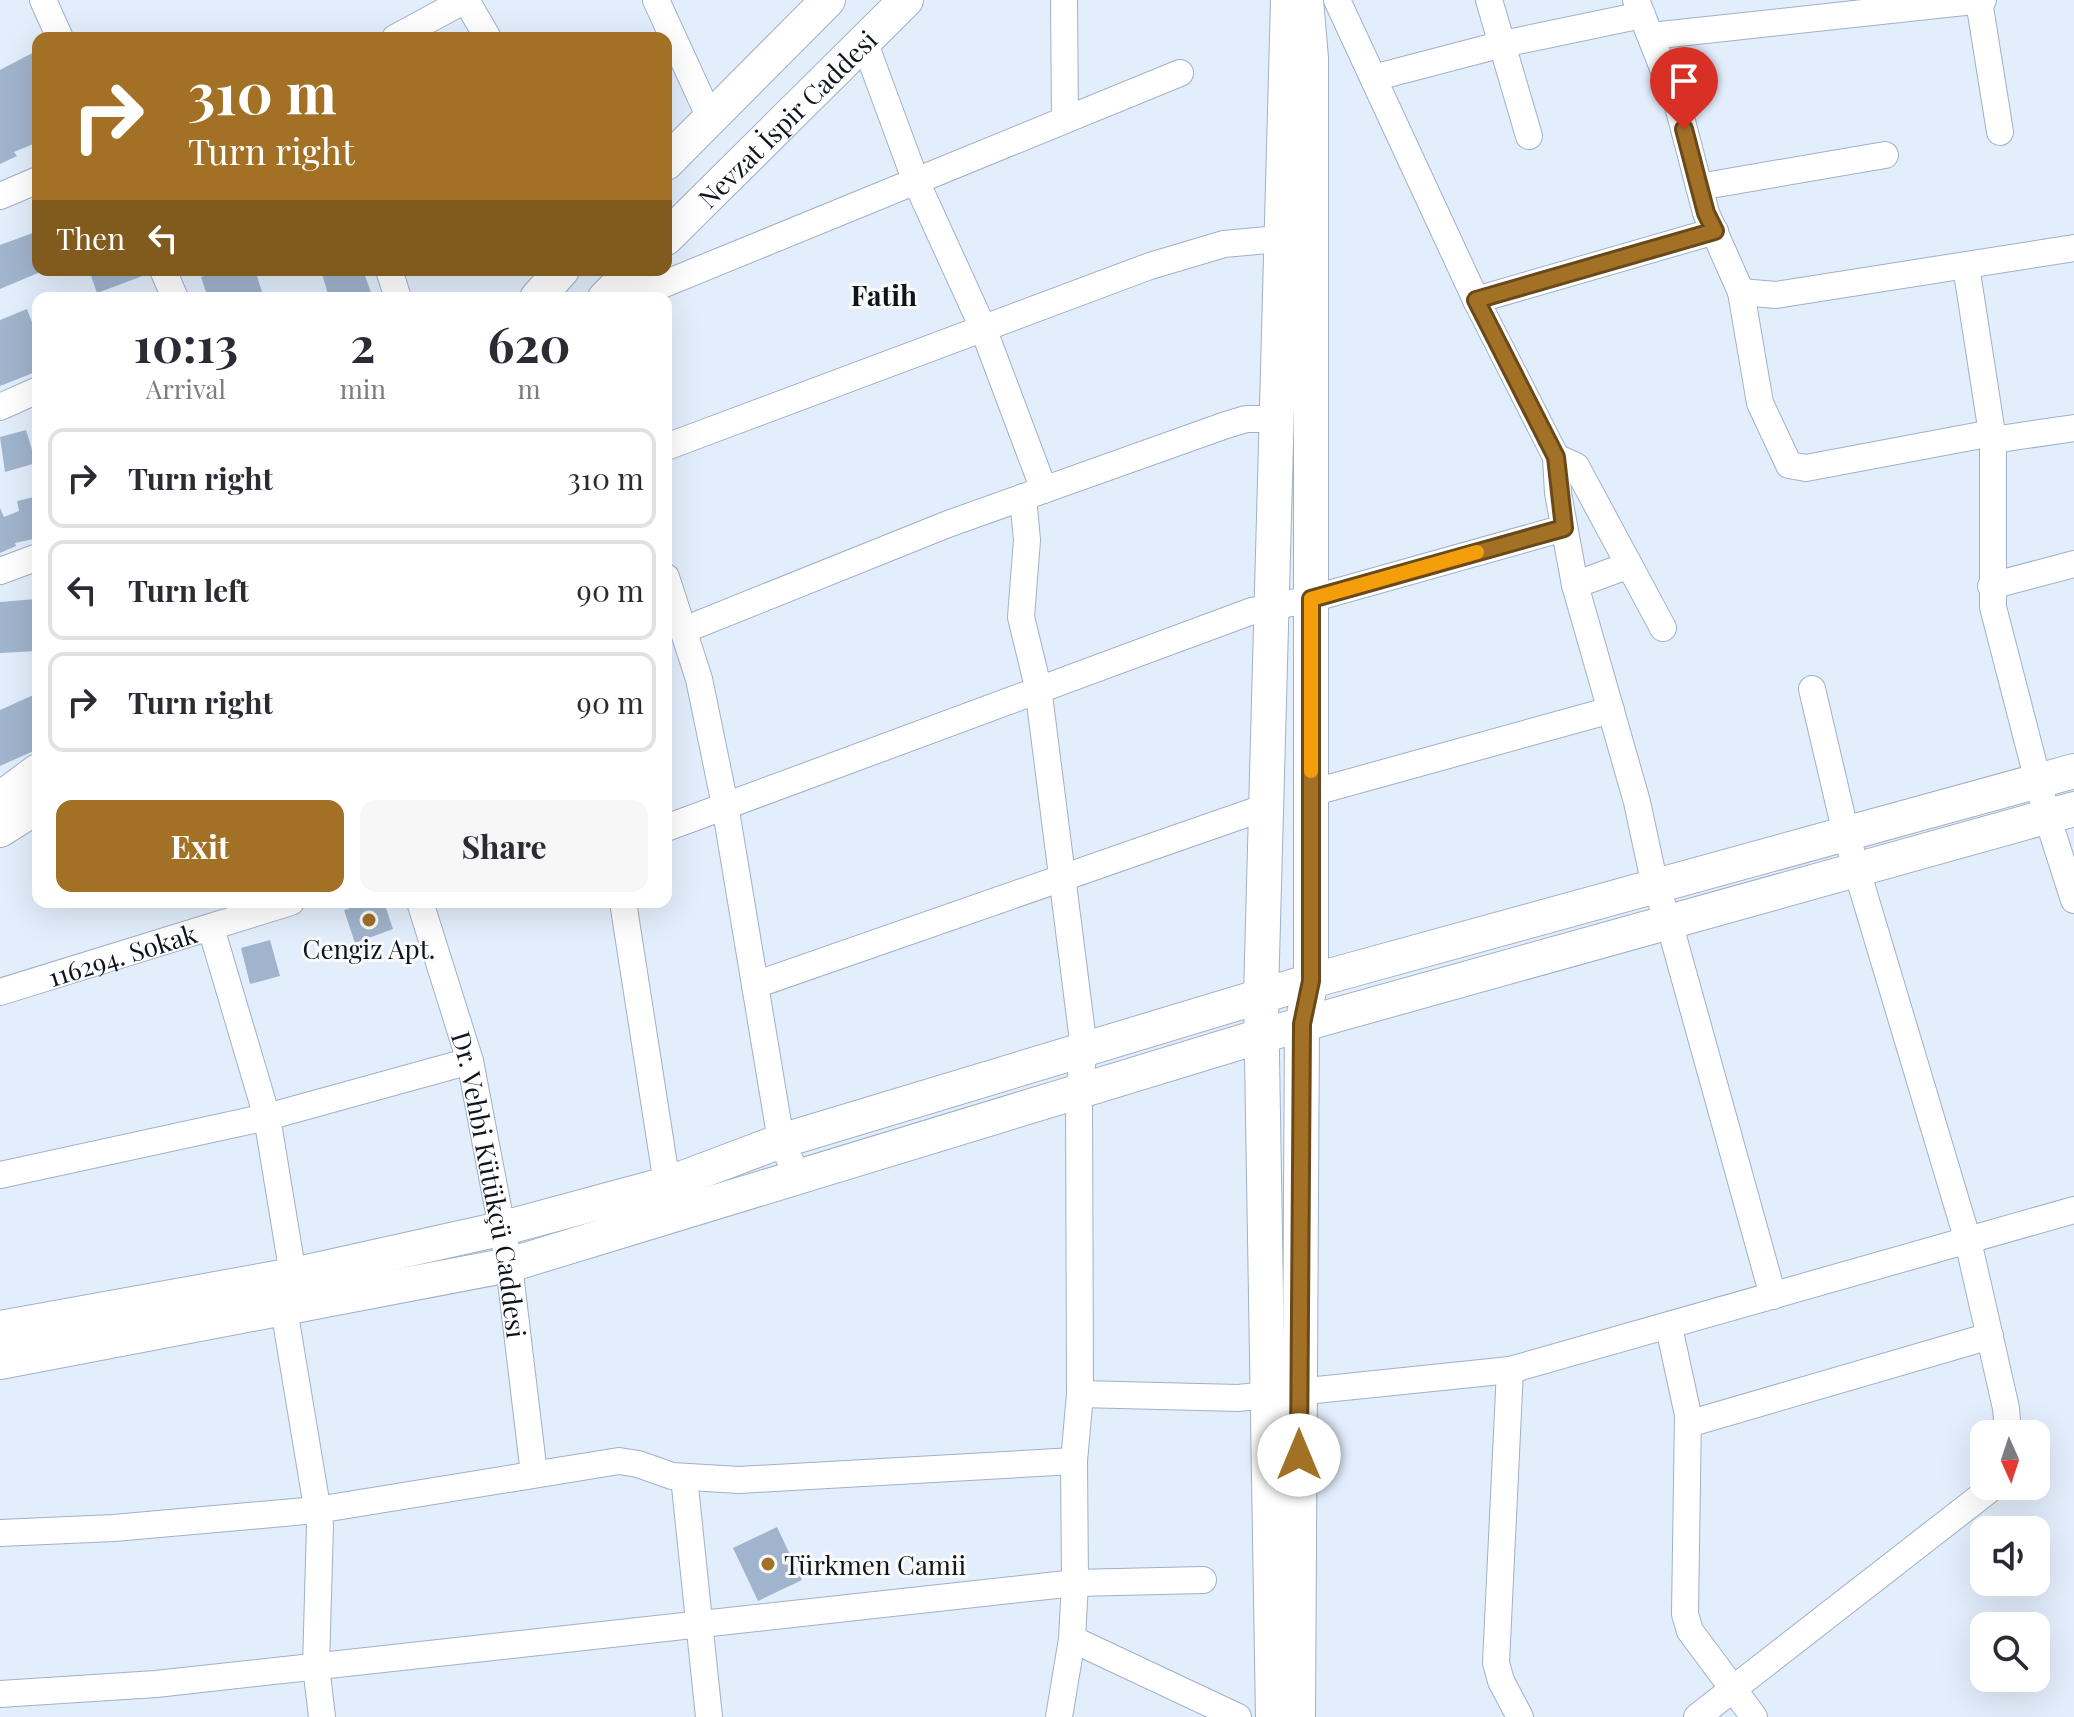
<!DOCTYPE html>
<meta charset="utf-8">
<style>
:root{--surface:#fff;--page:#f7f7f7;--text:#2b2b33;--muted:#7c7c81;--line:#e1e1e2;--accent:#a27126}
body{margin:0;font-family:"Playfair Display",serif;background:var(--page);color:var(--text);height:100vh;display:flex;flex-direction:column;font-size:30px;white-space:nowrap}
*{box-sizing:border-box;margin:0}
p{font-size:26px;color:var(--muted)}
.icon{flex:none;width:44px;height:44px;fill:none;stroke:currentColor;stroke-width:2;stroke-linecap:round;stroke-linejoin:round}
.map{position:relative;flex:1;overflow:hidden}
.sheet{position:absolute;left:32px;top:292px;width:640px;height:616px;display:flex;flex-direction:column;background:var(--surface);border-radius:16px;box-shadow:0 8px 32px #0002}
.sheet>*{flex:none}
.guide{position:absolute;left:32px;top:32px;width:640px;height:244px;border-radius:16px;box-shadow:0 8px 32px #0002;background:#a27126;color:#fff;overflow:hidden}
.needle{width:52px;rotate:177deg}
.controls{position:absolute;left:1970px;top:1420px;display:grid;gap:16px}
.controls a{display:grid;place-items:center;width:80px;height:80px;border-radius:16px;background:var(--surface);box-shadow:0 8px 32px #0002;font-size:40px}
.pin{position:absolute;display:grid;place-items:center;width:68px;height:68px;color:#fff;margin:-82px -34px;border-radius:50% 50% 50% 0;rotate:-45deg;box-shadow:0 0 8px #0007}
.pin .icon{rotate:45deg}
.me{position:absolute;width:88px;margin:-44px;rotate:0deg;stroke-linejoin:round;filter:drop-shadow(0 0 6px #0008)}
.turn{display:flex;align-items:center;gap:28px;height:168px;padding:0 24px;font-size:36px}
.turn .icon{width:104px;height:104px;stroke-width:2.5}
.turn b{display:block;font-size:56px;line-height:68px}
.then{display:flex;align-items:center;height:76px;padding:0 24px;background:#0003;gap:16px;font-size:30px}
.eta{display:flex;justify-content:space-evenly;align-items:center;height:136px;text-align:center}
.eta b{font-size:48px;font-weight:700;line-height:56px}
.cta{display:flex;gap:16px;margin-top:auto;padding:16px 24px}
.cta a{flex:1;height:92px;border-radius:16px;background:var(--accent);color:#fff;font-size:32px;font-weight:700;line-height:92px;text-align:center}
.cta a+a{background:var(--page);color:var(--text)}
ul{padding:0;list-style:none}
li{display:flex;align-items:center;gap:24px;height:100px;margin:0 16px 12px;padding:0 8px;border:4px solid var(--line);border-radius:16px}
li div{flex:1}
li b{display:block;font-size:30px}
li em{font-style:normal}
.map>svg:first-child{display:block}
.building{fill:#a0b4cd}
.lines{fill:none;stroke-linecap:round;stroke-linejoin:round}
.minor-casing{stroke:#9fb1c7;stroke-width:28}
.major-casing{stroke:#9fb1c7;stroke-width:36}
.minor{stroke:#fff;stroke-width:26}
.major{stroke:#fff;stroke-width:34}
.route-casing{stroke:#694919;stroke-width:20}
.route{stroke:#a27126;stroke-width:14}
.slow{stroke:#f59e0b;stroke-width:14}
.poi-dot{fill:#a27126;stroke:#fafafa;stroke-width:3}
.labels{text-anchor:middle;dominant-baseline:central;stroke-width:6;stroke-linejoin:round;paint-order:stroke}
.street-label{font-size:26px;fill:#0d141b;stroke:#fafafa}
.poi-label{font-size:26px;fill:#0d141b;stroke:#fafafa}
.neighbourhood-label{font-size:28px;font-weight:bold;fill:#0d141b;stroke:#fafafa}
</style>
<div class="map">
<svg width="2074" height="1717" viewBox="0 0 2074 1717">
<rect width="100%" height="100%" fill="#e3eefc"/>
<path class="building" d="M38 50V142L14 152 17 156 0 164V70Z
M38 231V273L0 289V245Z
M89 270H147L148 274 97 293Z
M224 270H255L264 298H208L201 277Z
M321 270H363L373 298H329Z
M27 309 38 338V371L0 386V320Z
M26 430 36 463 5 472 0 437Z
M38 496V538L15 543 16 546 0 553V508L4 517 19 511 17 501Z
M36 599 38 651 0 653V602Z
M38 693V725L32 727 38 749 0 766V710Z
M368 902H384L393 929 355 943 344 910Z
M270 940 280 976 250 984 241 948Z
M777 1527 802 1580 758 1601 733 1548Z"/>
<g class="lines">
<g class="minor-casing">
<g id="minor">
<path d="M43 0 60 38"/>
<path d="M466 0 488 38"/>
<path d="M656 0 710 118"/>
<path d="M1064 0 1065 119"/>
<path d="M1337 0 1476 300 1556 457 1558 493 1575 585 1637 802 1655 886 1669 922 1773 1296"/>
<path d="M1489 0 1529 136"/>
<path d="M1636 0 1678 106 1706 213 1741 292 1760 403 1789 465 1806 468 1992 433"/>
<path d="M1979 1 2000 132"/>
<path d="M1651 36 1983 0"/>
<path d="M395 38 465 0"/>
<path d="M864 41 915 179 983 328 1044 490"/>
<path d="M1373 78 1503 44 1642 15"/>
<path d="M1699 187 1885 155"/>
<path d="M0 196 38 180"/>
<path d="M1966 266 1993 440V607L2047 816 2074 900"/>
<path d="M163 270 175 298"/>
<path d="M389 270 398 298"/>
<path d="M1741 292 1776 295 2074 248"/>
<path d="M630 298 1180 73"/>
<path d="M1476 300 1715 231"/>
<path d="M0 407 38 390"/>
<path d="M1993 440 2074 428"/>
<path d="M666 447 1150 266 1224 244 1279 239"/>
<path d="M1556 457 1576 466 1663 628"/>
<path d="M1023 497 1027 540 1021 617 1038 687 1084 1049 1079 1091 1080 1394 1074 1461 1075 1583 1072 1639 1059 1717"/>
<path d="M0 571 38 557"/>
<path d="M666 577 699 679 725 805 781 1141 797 1175"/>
<path d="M1575 585 1629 565"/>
<path d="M1991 586 2074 564"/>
<path d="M684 630 948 524 1226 425 1246 419H1275"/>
<path d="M1812 689 1846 834 1968 1241 2006 1408 2008 1434"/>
<path d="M1311 793 1611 710"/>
<path d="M666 828 1252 611 1311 599 1564 528"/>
<path id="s1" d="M420 902 470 1061 509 1265 534 1474"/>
<path d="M623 902 667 1184"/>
<path d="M211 928 267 1117 293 1275 284 1309 320 1525 316 1666 322 1717"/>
<path d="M755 985 1266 807"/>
<path id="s2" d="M0 992 291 902"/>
<path d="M0 1175 267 1117 470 1061"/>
<path d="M1669 1327 1688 1415 1685 1614 1690 1631 1754 1717"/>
<path d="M1510 1370 1496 1663 1501 1681 1520 1717"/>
<path d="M1080 1394 1238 1398 1510 1370 2074 1210"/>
<path d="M1688 1424 1990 1336"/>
<path d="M684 1477 709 1717"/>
<path d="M0 1533 114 1528 317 1510 619 1461 638 1464 672 1476 739 1480 1074 1461"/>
<path d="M1072 1639 1238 1717"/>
<path d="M0 1694 156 1684 1075 1583 1203 1580"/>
<path d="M1697 1717 1994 1486"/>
</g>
</g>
<g class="major-casing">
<g id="major">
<path d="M666 163 828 0"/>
<path id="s3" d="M666 238 906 0"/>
<path d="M537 298 562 270"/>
<path d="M605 298 633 270"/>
<path d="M0 799 38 771"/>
<path d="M0 830 38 806"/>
<path d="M0 1328 293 1275 500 1229 667 1184 781 1141 1311 981 2074 771"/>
<path d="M0 1362 509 1265 1264 1035 2074 809"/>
<path d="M1273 1717 1261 996 1288 0"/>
<path d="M1298 1717 1302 1024 1311 981V58L1306 0"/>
</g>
</g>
<use href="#minor" class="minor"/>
<use href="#major" class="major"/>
</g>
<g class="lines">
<g class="route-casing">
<path id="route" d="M1299 1455 1302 1024 1311 981V599L1564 528 1556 457 1476 300 1715 231 1706 213 1684 129"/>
</g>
<use href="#route" class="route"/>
<path class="slow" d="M1311 771V599L1477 552"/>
</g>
<g class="poi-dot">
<circle cx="369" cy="920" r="8"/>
<circle cx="768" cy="1564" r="8"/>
</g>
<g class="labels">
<g class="street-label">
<text stroke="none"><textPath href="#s3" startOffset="170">Nevzat İspir Caddesi</textPath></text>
<text stroke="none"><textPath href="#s2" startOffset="128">116294. Sokak</textPath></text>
<text stroke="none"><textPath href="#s1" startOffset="292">Dr. Vehbi Kütükçü Caddesi</textPath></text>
</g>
<g class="poi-label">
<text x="369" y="948">Cengiz Apt.</text>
<text x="784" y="1564" text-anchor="start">Türkmen Camii</text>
</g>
<g class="neighbourhood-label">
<text x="884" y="294">Fatih</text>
</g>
</g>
</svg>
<div class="controls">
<a><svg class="needle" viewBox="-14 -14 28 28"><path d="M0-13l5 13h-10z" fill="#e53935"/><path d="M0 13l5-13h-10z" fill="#7c7c81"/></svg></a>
<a><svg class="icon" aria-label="sound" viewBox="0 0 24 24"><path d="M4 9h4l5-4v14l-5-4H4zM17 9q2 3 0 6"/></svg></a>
<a><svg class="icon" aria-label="search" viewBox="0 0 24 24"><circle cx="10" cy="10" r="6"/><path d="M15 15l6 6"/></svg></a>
</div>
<div class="pin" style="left:1684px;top:129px;background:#d93025"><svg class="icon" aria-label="arrive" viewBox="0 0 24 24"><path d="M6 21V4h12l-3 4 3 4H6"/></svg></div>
<svg class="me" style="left:1299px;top:1455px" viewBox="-20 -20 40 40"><circle r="19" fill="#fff"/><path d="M0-13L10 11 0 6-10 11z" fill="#a27126"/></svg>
<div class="guide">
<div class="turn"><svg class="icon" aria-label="right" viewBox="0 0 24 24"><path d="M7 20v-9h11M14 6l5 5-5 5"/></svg><div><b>310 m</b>Turn right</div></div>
<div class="then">Then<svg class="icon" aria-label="left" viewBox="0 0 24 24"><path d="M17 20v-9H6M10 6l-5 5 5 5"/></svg></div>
</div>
<section class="sheet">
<div class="eta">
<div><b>10:13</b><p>Arrival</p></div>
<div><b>2</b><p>min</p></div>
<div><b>620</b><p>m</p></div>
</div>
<ul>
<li><svg class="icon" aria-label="right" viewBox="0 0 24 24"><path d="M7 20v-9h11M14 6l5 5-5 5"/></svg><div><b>Turn right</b></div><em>310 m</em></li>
<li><svg class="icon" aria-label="left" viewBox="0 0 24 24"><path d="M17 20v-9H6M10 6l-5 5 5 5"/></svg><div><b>Turn left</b></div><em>90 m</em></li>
<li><svg class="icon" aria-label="right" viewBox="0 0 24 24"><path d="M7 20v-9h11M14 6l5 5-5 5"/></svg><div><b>Turn right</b></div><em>90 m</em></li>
</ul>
<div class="cta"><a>Exit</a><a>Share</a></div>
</section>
</div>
